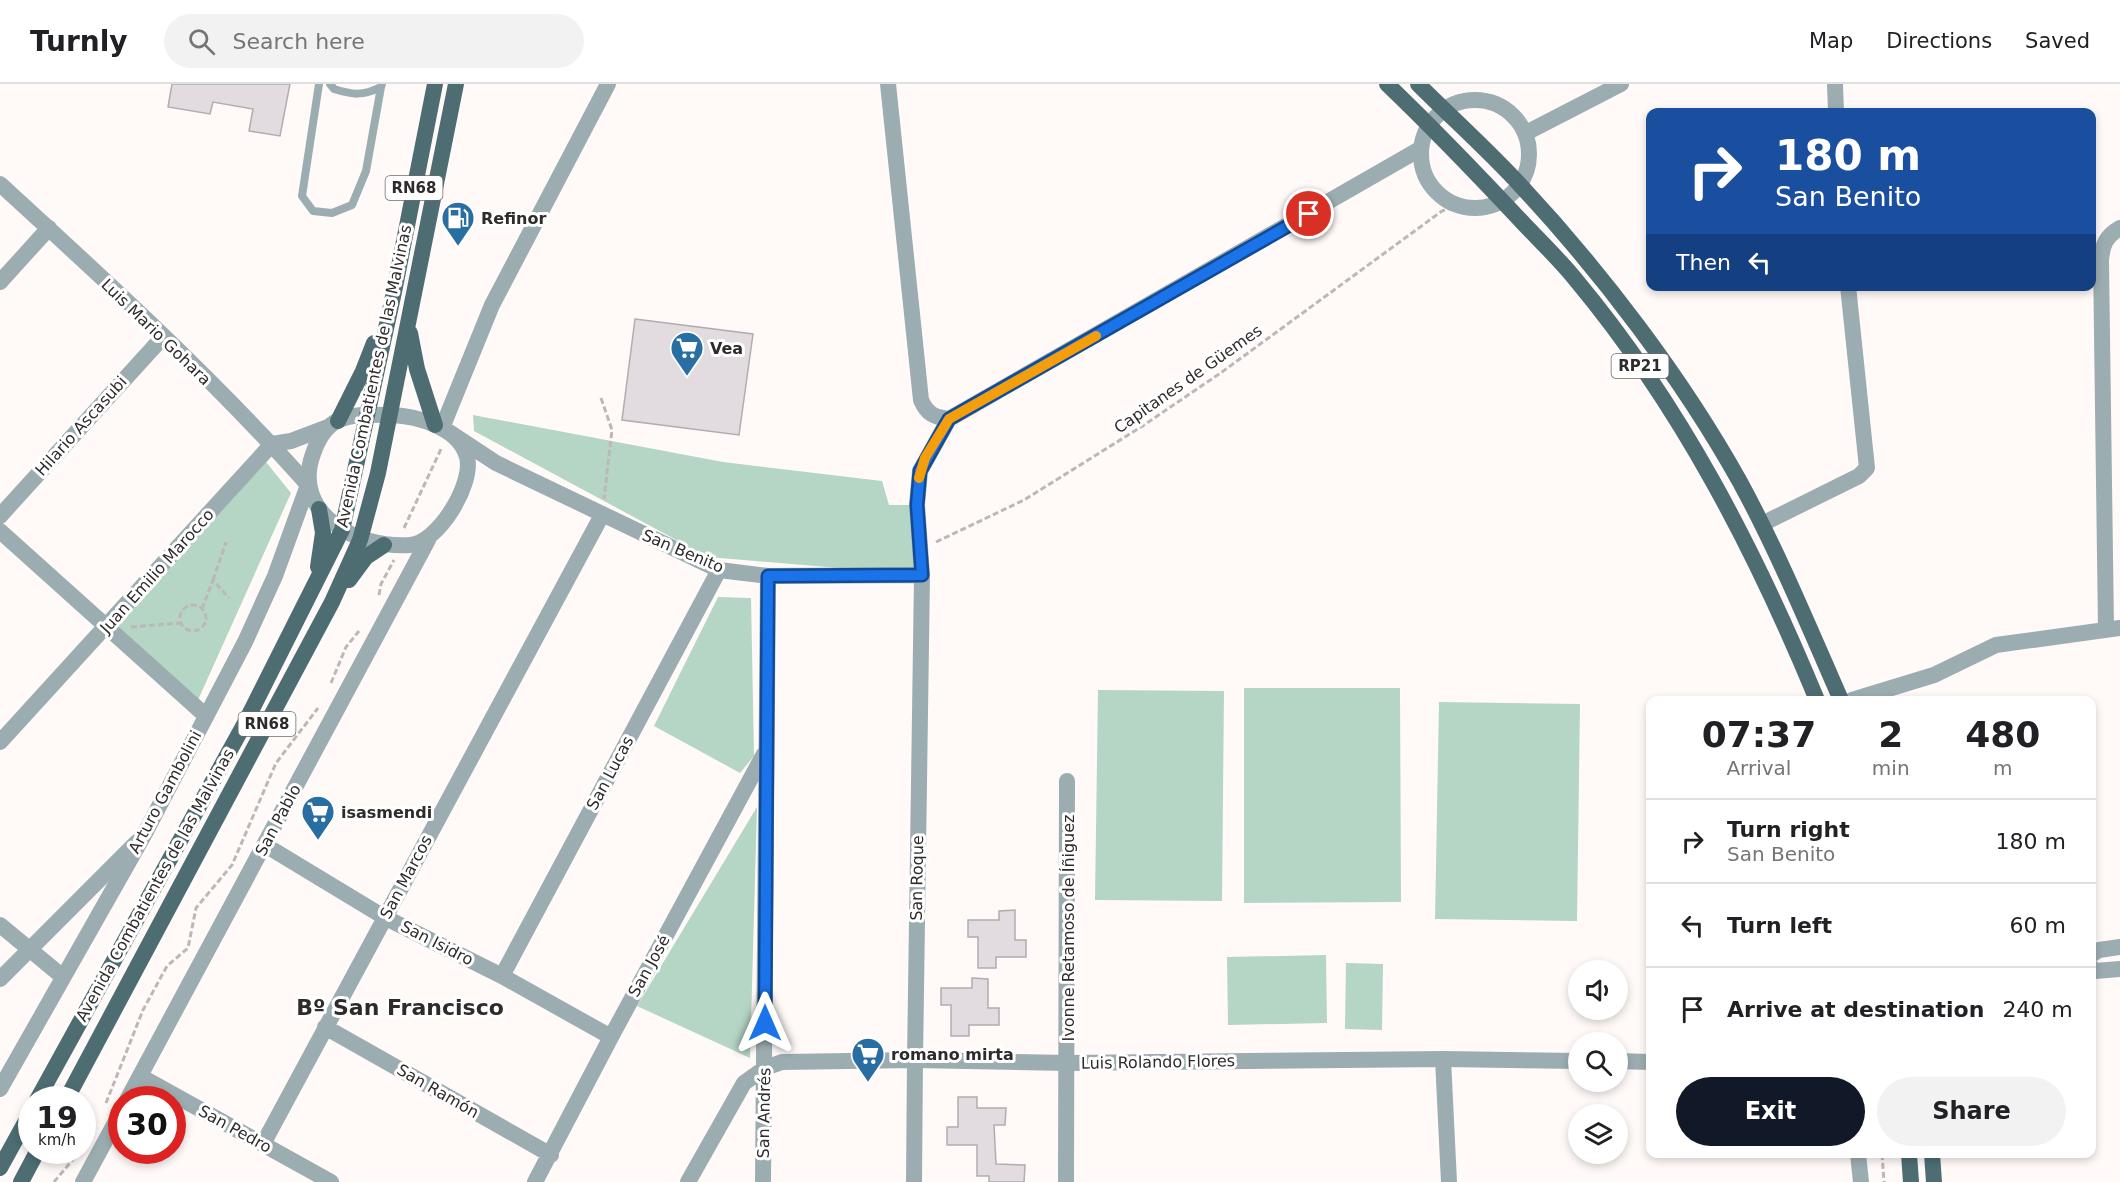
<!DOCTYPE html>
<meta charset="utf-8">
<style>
:root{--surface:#fff;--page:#f2f2f2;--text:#202124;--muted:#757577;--line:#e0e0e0;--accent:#111827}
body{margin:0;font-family:"DejaVu Sans",sans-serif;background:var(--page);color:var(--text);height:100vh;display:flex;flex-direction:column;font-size:22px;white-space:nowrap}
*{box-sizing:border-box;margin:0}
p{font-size:20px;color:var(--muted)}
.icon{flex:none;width:33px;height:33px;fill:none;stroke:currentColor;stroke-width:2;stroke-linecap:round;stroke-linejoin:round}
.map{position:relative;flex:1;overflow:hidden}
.drawer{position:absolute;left:1646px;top:612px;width:450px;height:462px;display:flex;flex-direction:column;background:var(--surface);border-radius:12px;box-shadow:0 3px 9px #0003}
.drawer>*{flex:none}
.top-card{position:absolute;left:1646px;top:24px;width:450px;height:183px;border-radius:12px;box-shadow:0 3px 9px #0003;background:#1a4fa0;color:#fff;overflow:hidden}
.fabs{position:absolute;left:1568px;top:876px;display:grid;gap:12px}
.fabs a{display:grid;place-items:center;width:60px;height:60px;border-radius:50%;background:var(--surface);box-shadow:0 3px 9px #0003;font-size:30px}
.speed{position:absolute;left:18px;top:1002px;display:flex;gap:12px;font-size:30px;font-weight:700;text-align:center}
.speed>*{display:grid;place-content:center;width:78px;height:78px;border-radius:50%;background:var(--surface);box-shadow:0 3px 9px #0003;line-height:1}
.speed small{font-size:15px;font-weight:400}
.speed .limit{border:9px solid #d22;background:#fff;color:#111}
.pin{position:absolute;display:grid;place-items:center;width:51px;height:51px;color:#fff;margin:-26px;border:3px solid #fff;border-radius:50%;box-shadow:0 2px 6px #0007}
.me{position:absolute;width:66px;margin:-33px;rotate:0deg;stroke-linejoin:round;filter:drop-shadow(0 0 4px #0008)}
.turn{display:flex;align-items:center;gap:21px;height:126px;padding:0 30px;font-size:27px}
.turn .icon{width:78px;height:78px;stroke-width:2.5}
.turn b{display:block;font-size:42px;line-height:51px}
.then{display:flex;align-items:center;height:57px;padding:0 30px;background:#0003;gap:12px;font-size:22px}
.eta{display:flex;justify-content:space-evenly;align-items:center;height:102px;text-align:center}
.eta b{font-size:36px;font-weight:600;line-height:42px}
.primary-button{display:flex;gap:12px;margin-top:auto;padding:12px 30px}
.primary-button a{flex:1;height:69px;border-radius:36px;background:var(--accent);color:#fff;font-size:24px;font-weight:600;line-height:69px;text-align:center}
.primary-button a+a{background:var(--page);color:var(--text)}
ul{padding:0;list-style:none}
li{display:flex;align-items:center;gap:18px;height:84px;padding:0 30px;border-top:2px solid var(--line)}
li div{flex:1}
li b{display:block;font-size:22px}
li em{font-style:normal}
header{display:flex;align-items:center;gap:36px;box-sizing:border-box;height:84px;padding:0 30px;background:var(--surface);border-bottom:2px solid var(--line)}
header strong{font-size:28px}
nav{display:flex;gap:33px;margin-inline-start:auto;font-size:21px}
.search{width:420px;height:54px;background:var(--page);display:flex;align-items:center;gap:15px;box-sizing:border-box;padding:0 21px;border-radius:33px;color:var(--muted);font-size:22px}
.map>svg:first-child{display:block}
.green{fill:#b5d5c5}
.building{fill:#e2dce0;stroke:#b2acb0;stroke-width:1.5}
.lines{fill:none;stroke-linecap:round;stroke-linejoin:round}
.path{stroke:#bdb8b7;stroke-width:3;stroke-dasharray:6 3;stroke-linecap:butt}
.service{stroke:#9cadb1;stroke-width:8}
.minor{stroke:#9cadb1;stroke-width:16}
.tertiary{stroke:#9cadb1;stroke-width:16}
.primary{stroke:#4d6d73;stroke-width:16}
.route-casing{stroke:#114b97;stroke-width:15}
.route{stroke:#1a73e8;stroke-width:10}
.slow{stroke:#f59e0b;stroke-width:10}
.labels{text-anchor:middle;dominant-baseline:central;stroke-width:6;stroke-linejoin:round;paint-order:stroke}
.shield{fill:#fff;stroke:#6d6b6a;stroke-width:1.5}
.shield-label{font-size:15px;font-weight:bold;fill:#2e2b2a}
.poi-label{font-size:16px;font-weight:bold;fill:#2e2b2a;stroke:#fff;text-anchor:start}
.street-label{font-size:16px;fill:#2e2b2a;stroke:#fff}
.district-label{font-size:22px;font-weight:bold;fill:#2e2b2a;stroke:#fff}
</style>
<header>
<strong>Turnly</strong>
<div class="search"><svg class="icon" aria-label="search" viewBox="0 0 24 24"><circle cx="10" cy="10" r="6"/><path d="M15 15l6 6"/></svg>Search here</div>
<nav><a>Map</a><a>Directions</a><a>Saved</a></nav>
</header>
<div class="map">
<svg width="2120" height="1098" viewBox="0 0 2120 1098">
<rect width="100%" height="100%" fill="#fffaf8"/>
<path class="green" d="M473 331 723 378 882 397 889 421H917L922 491 708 473 474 347Z
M266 378 291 409 198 616 106 545Z
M718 513 751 514 754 672 740 689 654 642Z
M1244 604H1400L1401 818 1244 819Z
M1098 606 1224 607 1222 817 1095 816Z
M1439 618 1580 620 1577 837 1435 835Z
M757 723 750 974 637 922Z
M1326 871 1327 939 1228 941 1227 873Z
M1346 879 1383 880 1382 946 1345 945Z"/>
<path class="building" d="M172 0H290L280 52 249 47 253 25 213 18 210 30 168 23Z
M635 235 753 250 739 351 622 336Z
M1015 826V856H1026V873H996V884H978V853H968V836H999V827Z
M972 894 988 895V924H999V941H969V952H951V921H941V904H972Z
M958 1013H977V1024H1006L1005 1041H994L996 1080 1025 1081 1024 1098H989V1092H977V1061H947V1043H958Z"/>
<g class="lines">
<path class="path" d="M1474 125 1488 127
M601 314 612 346 604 415
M404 444 442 363
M936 458 1024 416 1141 343 1222 288 1442 127 1457 122
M213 496 226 458
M379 511 381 500 394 476
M180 534a13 13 0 1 1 26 0a13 13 0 1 1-26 0Z
M202 525 213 496 229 514
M131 543 180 539
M331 599 346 563 359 547
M106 1019 143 926 167 882 188 864 196 824 232 781 276 679 318 624
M1882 1070 1884 1098
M54 1098 80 1067"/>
<path class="service" d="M319 0 302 112 313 127 332 129 352 121 366 87 381 3
M330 0 334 5C353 11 363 12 381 3L382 0"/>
<path class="minor" d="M888 0 921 316C927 330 934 333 949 335L920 387 917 421 922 491
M1835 0 1836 28
M0 198 49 144
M949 335 1420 65
M442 344 492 221 608 0
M0 432 163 253
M1762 440 1859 392 1867 384 1848 202
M0 447 206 632
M2106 545 2101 177C2102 161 2106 152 2120 144
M1852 616 1934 591 1996 561 2120 544
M0 658 272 360
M265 761 384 833 502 892 611 953
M0 841 63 893
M2091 871 2099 866 2120 863
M2091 883 2095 887 2120 885
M502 892 719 486
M0 895 137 758
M325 943 551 1071
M1443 975 1578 977
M1617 977 1650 978
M140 992 331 1098
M127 1016 428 456
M263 1060 602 431
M1858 1070 1861 1098
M83 1098 122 1026
M535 1098 611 953 764 670
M688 1098 744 999 765 984 782 978 915 976 914 1098
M763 1098 768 492
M1066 1098 1067 697"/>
<path class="tertiary" d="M1421 70a54 54 0 1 1 108 0a54 54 0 1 1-108 0Z
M1526 49 1621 0
M0 100C105 196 213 294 308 401
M391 331C417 332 459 343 467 373 474 400 438 459 410 461 358 465 291 430 313 370 317 358 325 343 337 337 353 329 374 331 391 331Z
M449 348 496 379 719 486 768 492 922 491 915 976 1068 979 1443 975 1449 1098
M272 360 291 357 328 343
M0 1005 144 751 245 558 275 492 308 401"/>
<path class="primary" d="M1387 0C1434 45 1479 92 1524 140 1541 158 1560 176 1576 196 1681 322 1755 466 1817 616
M1418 0C1452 34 1489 67 1521 102 1602 189 1682 294 1740 398 1778 468 1809 543 1841 616
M410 249 417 285 435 341
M338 337 363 287 374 259
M318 483 323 449 319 425
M349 496 366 473 384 461
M37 1016 246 637 342 446 394 208 435 0
M66 1016 332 518 360 456 378 389 456 0
M1909 1070 1911 1098
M1932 1070 1934 1098
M0 1084 32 1026
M21 1098 38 1066"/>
</g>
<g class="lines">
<g class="route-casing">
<path id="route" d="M765 939 768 492 922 491 917 421 920 387 949 335 1309 130"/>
</g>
<use href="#route" class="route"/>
<path class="slow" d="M919 394 925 374 949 335 1096 252"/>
</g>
<defs>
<g id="fuel-pin" transform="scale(1.725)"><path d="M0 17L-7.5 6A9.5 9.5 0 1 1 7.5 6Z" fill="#296ea3" stroke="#fff"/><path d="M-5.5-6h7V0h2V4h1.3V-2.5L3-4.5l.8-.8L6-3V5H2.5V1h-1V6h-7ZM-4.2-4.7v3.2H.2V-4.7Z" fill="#fff"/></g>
<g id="supermarket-pin" transform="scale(1.725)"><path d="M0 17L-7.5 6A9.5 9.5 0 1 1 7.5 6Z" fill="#296ea3" stroke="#fff"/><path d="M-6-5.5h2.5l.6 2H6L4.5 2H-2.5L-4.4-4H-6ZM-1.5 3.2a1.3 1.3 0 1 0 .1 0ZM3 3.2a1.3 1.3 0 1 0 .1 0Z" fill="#fff"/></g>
</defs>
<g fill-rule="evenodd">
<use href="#fuel-pin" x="458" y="134"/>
<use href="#supermarket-pin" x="687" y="264"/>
<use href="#supermarket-pin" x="318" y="728"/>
<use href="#supermarket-pin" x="868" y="970"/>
</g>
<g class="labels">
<g class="shield">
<rect x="385.5" y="92" width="57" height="24" rx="4.5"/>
<rect x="1611.5" y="270" width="57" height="24" rx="4.5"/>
<rect x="238.5" y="628" width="57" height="24" rx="4.5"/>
</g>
<g class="shield-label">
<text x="414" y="104">RN68</text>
<text x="1640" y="282">RP21</text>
<text x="267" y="640">RN68</text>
</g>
<g class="poi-label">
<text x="481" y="134">Refinor</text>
<text x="710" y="264">Vea</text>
<text x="341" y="728">isasmendi</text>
<text x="891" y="970">romano mirta</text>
</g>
<g class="street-label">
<text transform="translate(156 248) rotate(44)">Luis Mario Gohara</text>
<text transform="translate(374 292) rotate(-78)">Avenida Combatientes de las Malvinas</text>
<text transform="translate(1188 295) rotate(-35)">Capitanes de Güemes</text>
<text transform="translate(81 342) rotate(-48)">Hilario Ascasubi</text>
<text transform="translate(683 467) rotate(23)">San Benito</text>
<text transform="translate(157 487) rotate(-48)">Juan Emilio Marocco</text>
<text transform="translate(610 689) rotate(-62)">San Lucas</text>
<text transform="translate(165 708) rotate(-62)">Arturo Gambolini</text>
<text transform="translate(278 736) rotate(-62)">San Pablo</text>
<text transform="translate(406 793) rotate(-62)">San Marcos</text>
<text transform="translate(917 794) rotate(-89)">San Roque</text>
<text transform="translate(155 801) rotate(-61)">Avenida Combatientes de las Malvinas</text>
<text transform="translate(1068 844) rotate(-90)">Ivonne Retamoso de Íñiguez</text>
<text transform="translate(437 859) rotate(27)">San Isidro</text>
<text transform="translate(649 882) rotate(-61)">San José</text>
<text transform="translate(1158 978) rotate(-1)">Luis Rolando Flores</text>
<text transform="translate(438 1007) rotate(30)">San Ramón</text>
<text transform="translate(764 1029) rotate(-89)">San Andrés</text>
<text transform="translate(235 1045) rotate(29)">San Pedro</text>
</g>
<g class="district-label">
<text x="400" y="923">Bº San Francisco</text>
</g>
</g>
</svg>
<div class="fabs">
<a><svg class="icon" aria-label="sound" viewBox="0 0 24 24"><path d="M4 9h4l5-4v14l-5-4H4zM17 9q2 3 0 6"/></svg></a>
<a><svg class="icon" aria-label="search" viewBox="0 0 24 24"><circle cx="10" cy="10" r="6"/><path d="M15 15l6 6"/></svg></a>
<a><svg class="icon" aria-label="layers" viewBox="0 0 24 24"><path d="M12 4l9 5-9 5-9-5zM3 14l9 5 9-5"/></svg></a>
</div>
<div class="speed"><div>19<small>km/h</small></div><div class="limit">30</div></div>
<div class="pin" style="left:1309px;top:130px;background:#d93025"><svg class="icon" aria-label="arrive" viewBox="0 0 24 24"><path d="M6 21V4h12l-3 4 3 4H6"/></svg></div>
<svg class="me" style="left:765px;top:939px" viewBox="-20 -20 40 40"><path d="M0-17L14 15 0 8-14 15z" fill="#1a73e8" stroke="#fff" stroke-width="4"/></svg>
<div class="top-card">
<div class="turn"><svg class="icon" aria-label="right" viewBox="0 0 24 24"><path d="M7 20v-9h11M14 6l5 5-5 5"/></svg><div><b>180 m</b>San Benito</div></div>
<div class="then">Then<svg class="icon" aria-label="left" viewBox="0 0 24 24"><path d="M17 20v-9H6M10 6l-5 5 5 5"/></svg></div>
</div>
<section class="drawer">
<div class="eta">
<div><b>07:37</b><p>Arrival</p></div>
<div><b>2</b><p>min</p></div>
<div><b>480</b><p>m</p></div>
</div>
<ul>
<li><svg class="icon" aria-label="right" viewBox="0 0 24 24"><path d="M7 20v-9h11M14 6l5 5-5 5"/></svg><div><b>Turn right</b><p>San Benito</p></div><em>180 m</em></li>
<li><svg class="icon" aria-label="left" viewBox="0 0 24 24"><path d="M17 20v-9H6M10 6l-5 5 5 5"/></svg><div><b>Turn left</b></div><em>60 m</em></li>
<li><svg class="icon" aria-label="arrive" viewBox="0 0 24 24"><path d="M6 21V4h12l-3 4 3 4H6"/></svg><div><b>Arrive at destination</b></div><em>240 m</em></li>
</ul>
<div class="primary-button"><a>Exit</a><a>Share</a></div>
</section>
</div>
